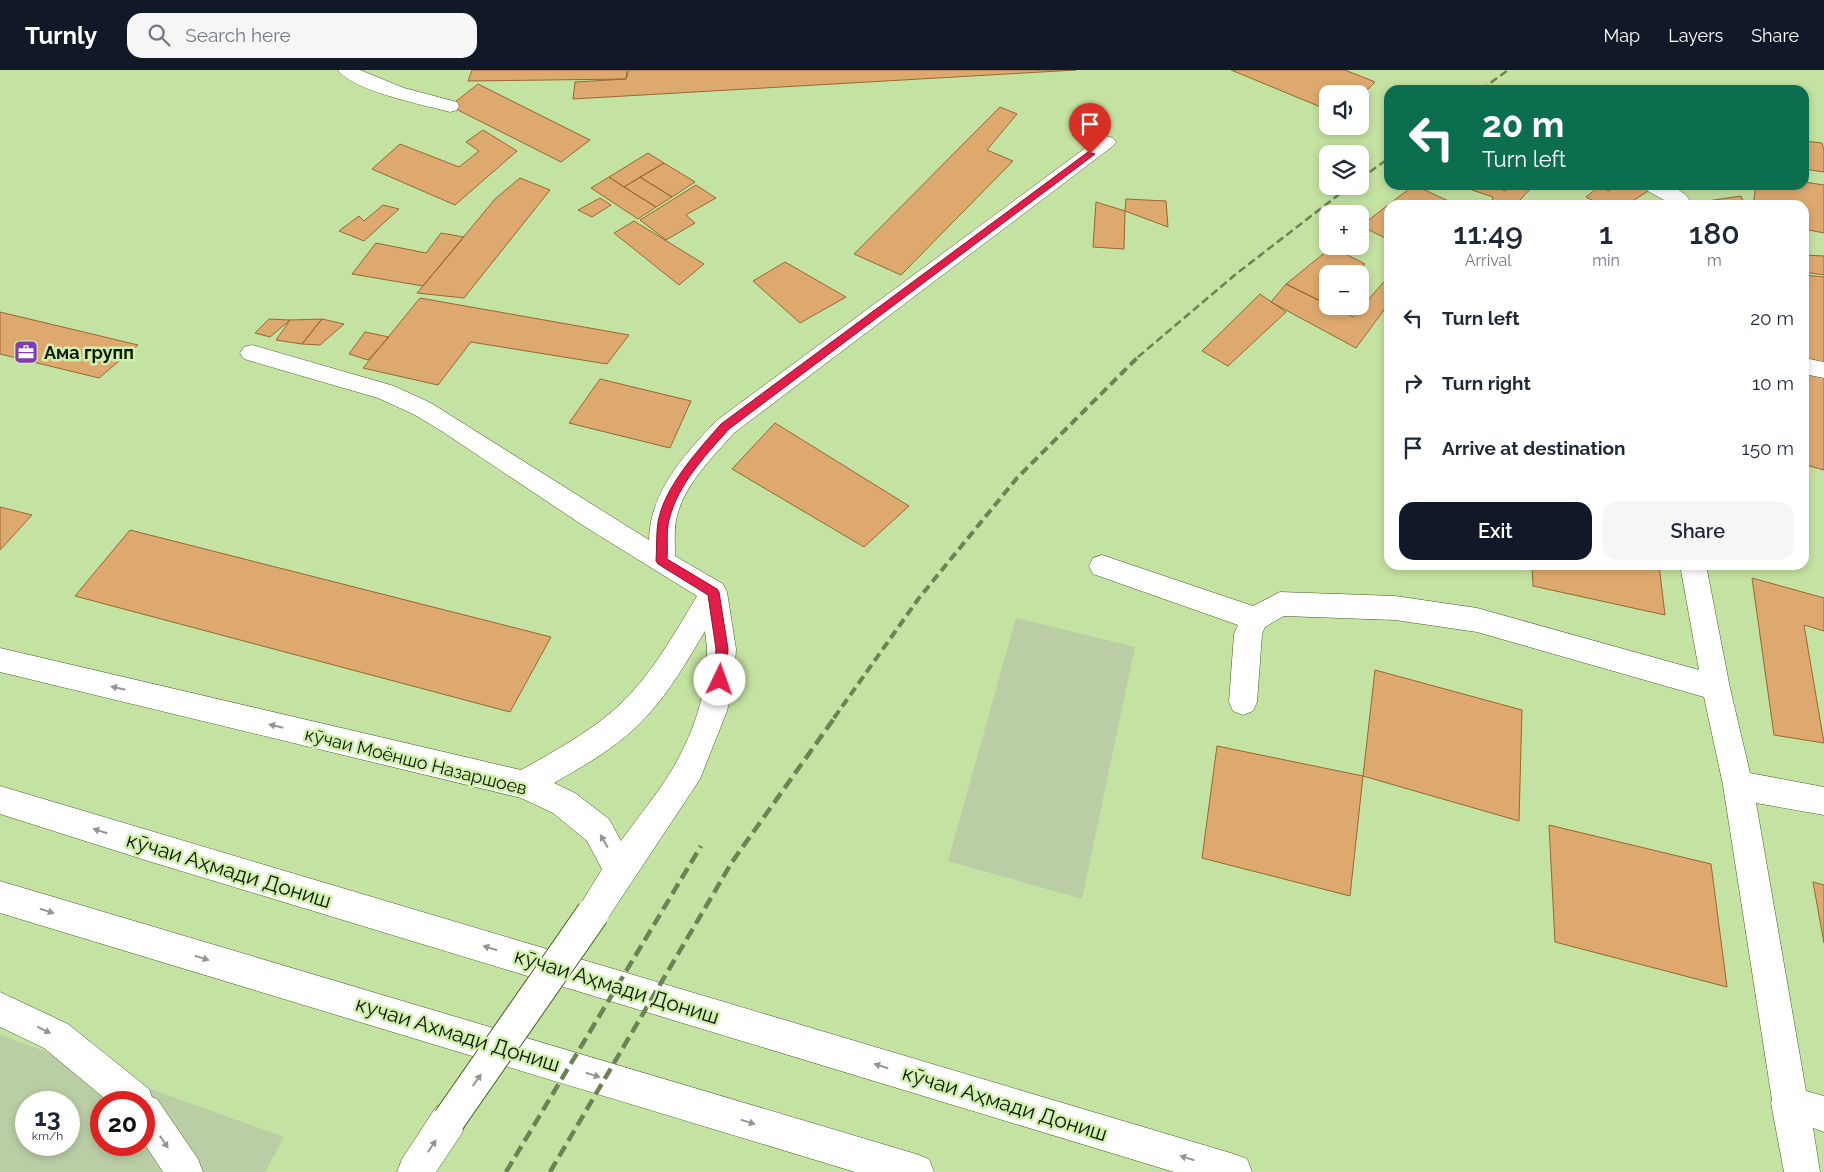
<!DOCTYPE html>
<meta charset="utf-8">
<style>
:root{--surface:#fff;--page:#f6f6f7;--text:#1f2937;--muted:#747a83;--accent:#111827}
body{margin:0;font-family:Raleway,sans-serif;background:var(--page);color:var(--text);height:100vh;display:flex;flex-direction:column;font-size:19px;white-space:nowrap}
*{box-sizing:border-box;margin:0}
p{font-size:16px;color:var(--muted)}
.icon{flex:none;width:28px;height:28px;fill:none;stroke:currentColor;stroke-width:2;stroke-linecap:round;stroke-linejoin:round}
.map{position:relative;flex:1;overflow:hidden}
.sheet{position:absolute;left:1384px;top:130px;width:425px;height:370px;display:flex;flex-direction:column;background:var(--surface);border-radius:15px;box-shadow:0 2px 8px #0003}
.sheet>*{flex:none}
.top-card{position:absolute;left:1384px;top:15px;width:425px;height:105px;border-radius:15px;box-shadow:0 2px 8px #0003;background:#0b6e4f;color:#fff;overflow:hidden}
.fabs{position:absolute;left:1319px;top:15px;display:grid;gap:10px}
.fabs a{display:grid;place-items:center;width:50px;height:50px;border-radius:10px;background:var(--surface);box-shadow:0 2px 8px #0003;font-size:25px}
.speed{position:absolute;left:15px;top:1021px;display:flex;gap:10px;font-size:25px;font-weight:700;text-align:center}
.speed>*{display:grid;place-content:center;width:65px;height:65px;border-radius:50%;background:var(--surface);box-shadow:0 2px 8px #0003;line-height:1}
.speed small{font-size:12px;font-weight:400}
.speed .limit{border:8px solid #d22;background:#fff;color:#111}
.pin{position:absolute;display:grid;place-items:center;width:42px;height:42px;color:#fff;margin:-51px -21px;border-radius:50% 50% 50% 0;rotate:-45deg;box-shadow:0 0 5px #0007}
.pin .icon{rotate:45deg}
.me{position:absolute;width:55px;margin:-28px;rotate:3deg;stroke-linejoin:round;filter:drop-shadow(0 0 4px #0008)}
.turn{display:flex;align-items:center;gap:18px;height:105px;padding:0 15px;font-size:22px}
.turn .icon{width:65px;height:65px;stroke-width:2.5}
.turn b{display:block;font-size:35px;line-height:42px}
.eta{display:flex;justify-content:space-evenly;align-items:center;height:85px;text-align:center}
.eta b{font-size:30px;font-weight:600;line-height:35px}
.button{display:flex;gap:10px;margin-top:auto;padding:10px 15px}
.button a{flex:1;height:58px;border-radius:15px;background:var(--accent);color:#fff;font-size:20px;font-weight:600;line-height:58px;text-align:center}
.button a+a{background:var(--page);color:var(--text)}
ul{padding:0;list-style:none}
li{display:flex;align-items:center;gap:15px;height:65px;padding:0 15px}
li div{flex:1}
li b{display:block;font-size:19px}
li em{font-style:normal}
header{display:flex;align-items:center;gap:30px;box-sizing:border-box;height:70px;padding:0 25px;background:var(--accent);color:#fff}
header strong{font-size:24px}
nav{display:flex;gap:28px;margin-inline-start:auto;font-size:18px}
.search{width:350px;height:45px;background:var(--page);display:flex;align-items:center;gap:12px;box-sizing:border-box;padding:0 18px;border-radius:15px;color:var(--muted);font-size:19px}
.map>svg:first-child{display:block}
.green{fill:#bacda5;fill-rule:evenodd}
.building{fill:#dea96f;stroke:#966832}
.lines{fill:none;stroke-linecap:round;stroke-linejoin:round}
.minor-casing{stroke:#455e21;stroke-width:1}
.minor{fill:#fff;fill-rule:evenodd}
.rail-far2{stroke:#6d8255;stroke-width:2.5;stroke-dasharray:8 4;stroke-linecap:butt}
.rail-far1{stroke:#6d8255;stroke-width:4;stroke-dasharray:9 5;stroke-linecap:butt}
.rail{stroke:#6d8255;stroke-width:4.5;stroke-dasharray:12 6;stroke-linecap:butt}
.minor-bridge-casing{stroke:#455e21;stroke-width:34;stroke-linecap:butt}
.minor-bridge{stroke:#fff;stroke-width:32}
.oneway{fill:#93978d}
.route{fill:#e11d48;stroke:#92132f}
.labels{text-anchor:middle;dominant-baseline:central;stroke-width:5;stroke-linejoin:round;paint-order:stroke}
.poi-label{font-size:18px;font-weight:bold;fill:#0e1802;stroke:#d1f0ae;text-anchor:start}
.street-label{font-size:18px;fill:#0e1802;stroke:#d1f0ae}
.near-street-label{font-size:21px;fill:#0e1802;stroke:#d1f0ae}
</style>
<header>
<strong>Turnly</strong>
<div class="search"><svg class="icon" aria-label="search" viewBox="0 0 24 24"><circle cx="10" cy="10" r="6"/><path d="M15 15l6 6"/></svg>Search here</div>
<nav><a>Map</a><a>Layers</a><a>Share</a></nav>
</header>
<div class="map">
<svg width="1824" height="1102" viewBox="0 0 1824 1102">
<rect width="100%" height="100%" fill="#c4e2a1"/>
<path class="green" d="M1016 548 1135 577 1082 829 948 791Z
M0 965 284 1067 265 1102H0ZM26 1032H69V1075H26ZM101 1032H144V1075H101Z"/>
<path class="building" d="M472 0H627L626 9 468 11Z
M629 0H1076L573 29 575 12 626 9Z
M1231 0H1345L1375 12 1360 27V24H1328V40Z
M478 14 590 70 561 92 450 36Z
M1000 37 1017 44 987 80 1013 91 901 205 854 184Z
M483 60 517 81 455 135 372 99 400 74 459 97 479 81 466 72Z
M1804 71 1822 73 1824 80V102L1804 99Z
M648 83 664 93 624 117 609 107Z
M664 93 695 112 672 127 640 107Z
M609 107 624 117 656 137 638 149 591 118Z
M640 107 672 127 656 137 624 117Z
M520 108 550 120 464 228 417 223 495 129Z
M1804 112 1824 115V163L1804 159V135H1753L1756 115H1804Z
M696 115 716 128 686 145 695 153 666 170 640 150Z
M1414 115 1457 135H1389V170L1361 156Z
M1476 115H1493L1505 121 1510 115H1534L1518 132 1520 135H1491L1493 127 1472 120Z
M1601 115 1608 121 1619 115H1640L1648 121 1628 134 1629 135H1596L1597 133 1586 127Z
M1741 126 1745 135H1694V133Z
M600 128 611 135 592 147 578 140Z
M1126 129 1166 131 1168 157 1125 141Z
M1096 132 1125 141 1124 179 1093 177Z
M383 135 399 139 364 171 339 161 359 146 364 151Z
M634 151 704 194 679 215 614 163Z
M441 163 464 167 423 216 352 204 376 173 426 183Z
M1332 177 1365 194 1353 204H1328V225L1320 231 1286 214Z
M1804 185 1824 186V205L1804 202Z
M785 192 846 227 800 253 753 211Z
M1804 205 1824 207V296L1804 293Z
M1389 206V233L1356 278 1271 232 1286 214 1353 247Z
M1260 224 1286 242 1228 296 1202 281Z
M420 228 629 265 607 294 471 272 438 315 363 298Z
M0 242 138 275 99 308 0 284Z
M269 249 290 250 270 267 255 263Z
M322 249 344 254 320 275 302 274Z
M322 249 302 274 276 270 290 250Z
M365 262 389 267 368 290 349 284Z
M1804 298 1824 302V400L1806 395 1804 431Z
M600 309 691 331 670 378 569 353Z
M775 353 909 436 864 477 732 399Z
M0 437 32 445 0 480Z
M130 460 551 567 510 642 75 526Z
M1532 495H1659L1665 545 1533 516Z
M1752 508 1824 528V561L1804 555 1824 673 1774 665Z
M1375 600 1522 640 1519 751 1363 706Z
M1217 676 1363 706 1350 826 1202 788Z
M1549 755 1711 794 1727 917 1555 872Z
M1813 812 1824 815V873Z"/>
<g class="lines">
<g class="minor-casing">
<path id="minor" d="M338 0H360L404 18 457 32 459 36 457 40 450 42C425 35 352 21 338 0Z
M1106 66 1113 68 1116 72 1113 76 734 363C711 389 683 416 676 450 674 462 675 474 675 486L723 514 727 522 736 579 734 610 727 641 700 709 604 854 593 859 582 854 577 843 582 832 602 799 587 771 553 743 521 728 0 602V578L521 700C553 682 586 664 614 640 649 609 673 566 697 526L587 458 443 362 415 345 378 328 244 289 240 283 244 277 252 275 394 316 431 333 649 470C650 421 685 384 716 351L1099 68ZM705 561C712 605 699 650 678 689 664 716 639 746 621 771L609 749 575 723 554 713C587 694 621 675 647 646 670 621 688 590 705 561Z
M1643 115C1665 115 1681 114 1693 135H1673L1646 120Z
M1804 288 1824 292V308L1804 304Z
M1102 485 1253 536 1280 522 1395 526 1477 538 1699 600 1680 495H1706L1730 618 1750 703 1824 717V745L1756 733 1806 1021 1824 1026V1062L1813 1058 1820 1102H1784L1771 1033 1772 1030 1723 715 1704 627 1477 562 1395 550 1284 546 1265 557 1262 564 1257 632 1253 641 1243 645 1233 641 1229 632 1234 564 1238 555 1093 504 1089 496 1093 488Z
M0 716 1234 1084 1247 1089 1252 1102H1174L145 790 0 744Z
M0 811 916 1084 929 1089 934 1102H855L0 843Z
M0 922 68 954 149 1019 152 1027 157 1029 198 1089 203 1102H163L144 1073V1032H109L44 978 0 957Z
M449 1032 462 1037 467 1050 462 1063 436 1102H397L402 1089 436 1037Z"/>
</g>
<use href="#minor" class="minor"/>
<path class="rail-far2" d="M1481 20 1508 0
M1360 109 1389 88
M1138 287 1236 204 1350 116"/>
<path class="rail-far1" d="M834 648 919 528 1017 408 1139 286"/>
<path class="rail" d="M506 1102 701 776
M550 1102 732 792 835 647"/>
<g class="minor-bridge-casing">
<path id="minor-bridge" d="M449 1050 593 843"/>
</g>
<use href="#minor-bridge" class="minor-bridge"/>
</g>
<defs><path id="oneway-solid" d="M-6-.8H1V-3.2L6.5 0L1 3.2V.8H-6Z" transform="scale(1.25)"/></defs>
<g class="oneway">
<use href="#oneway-solid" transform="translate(118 618) rotate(-167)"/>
<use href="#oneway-solid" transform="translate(276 656) rotate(-167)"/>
<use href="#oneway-solid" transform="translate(100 761) rotate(-163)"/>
<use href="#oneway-solid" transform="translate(604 771) rotate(-120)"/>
<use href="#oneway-solid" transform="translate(47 841) rotate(17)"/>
<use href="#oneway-solid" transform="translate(490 878) rotate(-163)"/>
<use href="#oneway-solid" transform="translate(202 888) rotate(17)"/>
<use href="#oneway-solid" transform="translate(44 960) rotate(26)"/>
<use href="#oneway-solid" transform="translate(881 996) rotate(-163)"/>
<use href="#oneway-solid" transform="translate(593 1005) rotate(17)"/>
<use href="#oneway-solid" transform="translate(477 1010) rotate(-55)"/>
<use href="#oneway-solid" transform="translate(748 1052) rotate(17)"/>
<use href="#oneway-solid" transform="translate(164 1072) rotate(56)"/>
<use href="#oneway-solid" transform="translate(432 1076) rotate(-56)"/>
<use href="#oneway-solid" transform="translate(1187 1088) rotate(-163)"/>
</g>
<path class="route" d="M1088 82 1095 84 729 359C705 386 678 414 669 450 666 462 668 476 667 489L717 519 719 522 728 579 726 610 724 614 720 615 716 614 714 610 716 579 708 525 658 494 656 491C657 478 656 464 658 452 664 417 699 379 721 354Z"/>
<defs>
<g id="office-square" transform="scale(1.25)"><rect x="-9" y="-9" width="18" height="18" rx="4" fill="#813cb0" stroke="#d1f0ae"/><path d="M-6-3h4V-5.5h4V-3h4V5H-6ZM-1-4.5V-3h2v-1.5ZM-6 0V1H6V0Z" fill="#fff"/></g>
</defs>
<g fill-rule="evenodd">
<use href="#office-square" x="26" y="282"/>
</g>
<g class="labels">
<g class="poi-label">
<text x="44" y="282">Ама групп</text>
</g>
<g class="street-label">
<text transform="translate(416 691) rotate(14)">кӯчаи Моёншо Назаршоев</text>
</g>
<g class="near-street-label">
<text transform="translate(229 800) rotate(17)">кӯчаи Аҳмади Дониш</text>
<text transform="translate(617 916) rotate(17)">кӯчаи Аҳмади Дониш</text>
<text transform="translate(458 964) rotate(17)">кучаи Ахмади Дониш</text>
<text transform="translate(1005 1033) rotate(17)">кӯчаи Аҳмади Дониш</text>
</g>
</g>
</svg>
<div class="fabs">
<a><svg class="icon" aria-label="sound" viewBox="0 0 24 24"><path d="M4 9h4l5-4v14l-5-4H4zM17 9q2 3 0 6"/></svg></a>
<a><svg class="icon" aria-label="layers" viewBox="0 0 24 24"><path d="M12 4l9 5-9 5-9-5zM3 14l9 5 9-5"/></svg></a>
<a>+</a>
<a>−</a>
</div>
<div class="speed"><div>13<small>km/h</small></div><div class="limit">20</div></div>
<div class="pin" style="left:1090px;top:84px;background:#d93025"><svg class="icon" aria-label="arrive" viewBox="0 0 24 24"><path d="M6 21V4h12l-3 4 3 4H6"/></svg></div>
<svg class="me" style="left:720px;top:610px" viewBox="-20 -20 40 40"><circle r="19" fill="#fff"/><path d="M0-13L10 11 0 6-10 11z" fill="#e11d48"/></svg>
<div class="top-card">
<div class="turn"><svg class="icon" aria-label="left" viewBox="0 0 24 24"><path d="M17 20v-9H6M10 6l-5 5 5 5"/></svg><div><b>20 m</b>Turn left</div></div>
</div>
<section class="sheet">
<div class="eta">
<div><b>11:49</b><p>Arrival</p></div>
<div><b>1</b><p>min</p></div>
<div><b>180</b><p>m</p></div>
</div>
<ul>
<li><svg class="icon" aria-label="left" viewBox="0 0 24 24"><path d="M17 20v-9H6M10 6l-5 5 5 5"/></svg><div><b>Turn left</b></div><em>20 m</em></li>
<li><svg class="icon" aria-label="right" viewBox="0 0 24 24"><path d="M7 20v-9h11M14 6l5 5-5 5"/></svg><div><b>Turn right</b></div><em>10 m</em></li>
<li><svg class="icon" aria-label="arrive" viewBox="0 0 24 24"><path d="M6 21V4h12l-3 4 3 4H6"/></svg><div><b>Arrive at destination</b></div><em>150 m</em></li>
</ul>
<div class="button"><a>Exit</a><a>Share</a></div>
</section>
</div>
